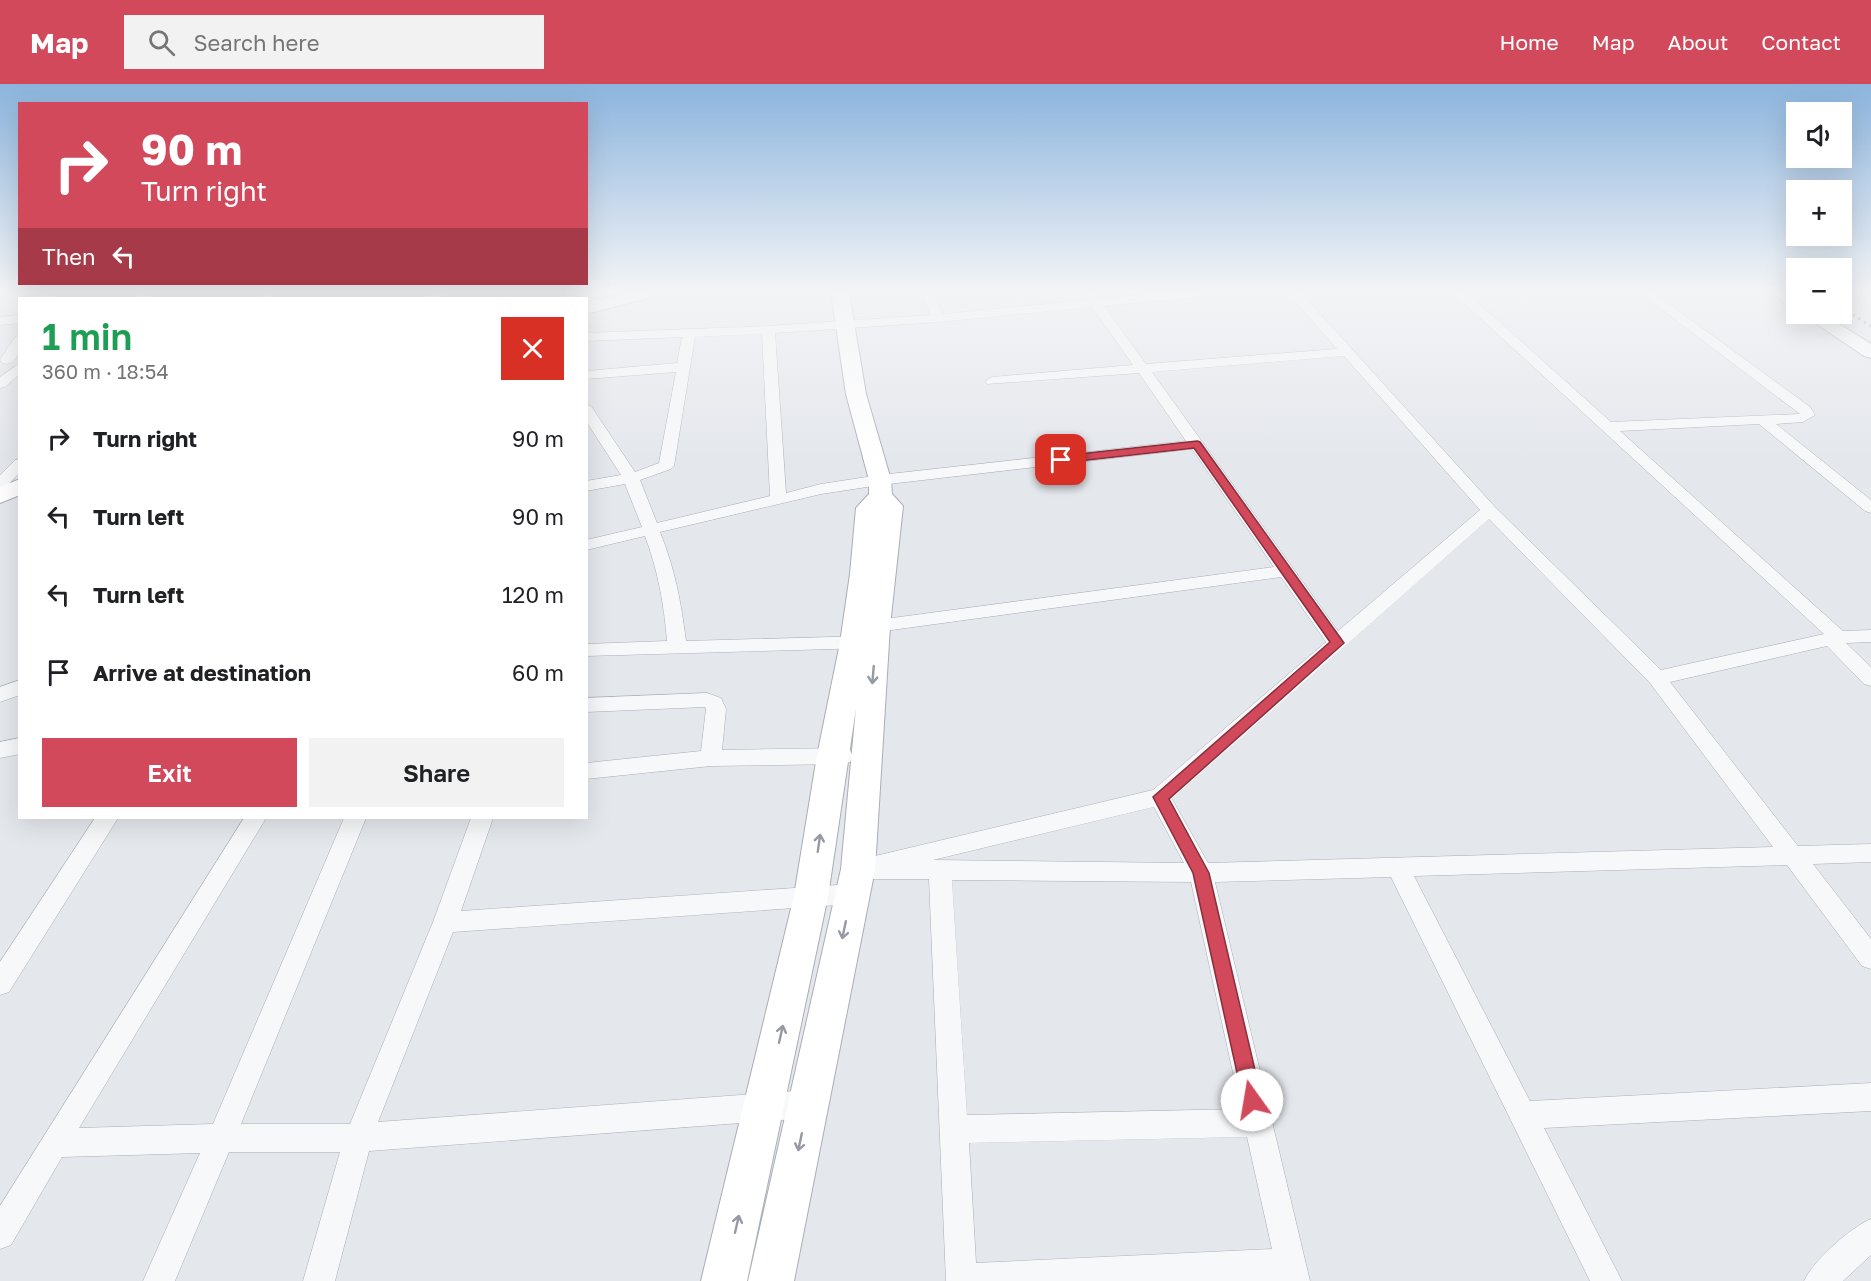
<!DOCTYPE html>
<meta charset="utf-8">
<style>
:root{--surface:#fff;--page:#f2f2f2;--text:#202124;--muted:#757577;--accent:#d1495b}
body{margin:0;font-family:"Golos Text",sans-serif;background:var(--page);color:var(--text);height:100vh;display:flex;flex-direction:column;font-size:22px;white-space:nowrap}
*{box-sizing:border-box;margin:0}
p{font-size:20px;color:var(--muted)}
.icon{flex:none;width:33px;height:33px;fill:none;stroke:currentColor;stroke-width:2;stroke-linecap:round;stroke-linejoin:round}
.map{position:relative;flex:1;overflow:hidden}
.side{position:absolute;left:18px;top:213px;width:570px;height:522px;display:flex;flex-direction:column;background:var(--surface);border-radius:0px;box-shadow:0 6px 24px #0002}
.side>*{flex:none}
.hud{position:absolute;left:18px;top:18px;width:570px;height:183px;border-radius:0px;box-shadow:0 6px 24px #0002;background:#d1495b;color:#fff;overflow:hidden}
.fabs{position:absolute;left:1786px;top:18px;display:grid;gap:12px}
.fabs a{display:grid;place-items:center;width:66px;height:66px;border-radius:0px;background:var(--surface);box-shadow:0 6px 24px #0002;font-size:30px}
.pin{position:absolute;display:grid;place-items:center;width:51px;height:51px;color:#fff;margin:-26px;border-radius:12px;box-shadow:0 3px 9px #0006}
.me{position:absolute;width:66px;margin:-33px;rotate:347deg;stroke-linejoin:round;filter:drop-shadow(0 0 4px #0008)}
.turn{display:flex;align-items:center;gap:21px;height:126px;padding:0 24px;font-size:27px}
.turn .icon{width:78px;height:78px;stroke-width:2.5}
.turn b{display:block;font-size:42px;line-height:51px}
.then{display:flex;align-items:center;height:57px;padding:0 24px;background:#0003;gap:12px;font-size:22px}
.round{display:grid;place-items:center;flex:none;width:63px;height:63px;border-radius:0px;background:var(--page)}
.head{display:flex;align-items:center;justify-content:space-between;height:102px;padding:0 24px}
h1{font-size:36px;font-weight:600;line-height:45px;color:#1e9e55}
.button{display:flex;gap:12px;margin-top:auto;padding:12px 24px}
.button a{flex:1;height:69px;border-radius:0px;background:var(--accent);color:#fff;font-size:24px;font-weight:600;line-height:69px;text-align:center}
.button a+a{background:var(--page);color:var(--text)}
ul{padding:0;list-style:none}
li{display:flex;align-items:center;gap:18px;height:78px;padding:0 24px}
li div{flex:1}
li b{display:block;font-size:22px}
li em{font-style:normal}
header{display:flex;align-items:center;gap:36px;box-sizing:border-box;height:84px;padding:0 30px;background:var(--accent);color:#fff}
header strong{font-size:28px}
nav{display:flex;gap:33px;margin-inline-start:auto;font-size:21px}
.search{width:420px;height:54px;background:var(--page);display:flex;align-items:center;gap:15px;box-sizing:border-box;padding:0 21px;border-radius:0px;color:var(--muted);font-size:22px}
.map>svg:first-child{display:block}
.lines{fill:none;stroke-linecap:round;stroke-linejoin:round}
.street-casing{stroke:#a9aeb7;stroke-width:1}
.secondary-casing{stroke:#a9aeb7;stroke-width:2}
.street{fill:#f7f8fa;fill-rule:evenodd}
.secondary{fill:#fff;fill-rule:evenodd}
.rail{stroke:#7d8696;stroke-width:3;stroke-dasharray:2 4.5;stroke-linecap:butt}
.oneway{stroke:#959aa2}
.route{fill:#d1495b;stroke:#882f3b;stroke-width:1.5}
</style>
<header>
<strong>Map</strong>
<div class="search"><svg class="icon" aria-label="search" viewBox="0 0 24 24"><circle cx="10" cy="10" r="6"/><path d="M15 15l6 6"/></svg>Search here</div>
<nav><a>Home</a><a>Map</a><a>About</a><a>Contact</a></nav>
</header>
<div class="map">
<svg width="1871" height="1197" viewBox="0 0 1871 1197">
<rect width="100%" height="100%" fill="#e4e7ec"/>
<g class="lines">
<g class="street-casing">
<path id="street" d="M40 209H52L50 214H38Z
M136 209H148L146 214H134Z
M259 209H271L274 214H262Z
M431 209H453L440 214H422Z
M575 209H588L601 222 599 225H591L586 221V214H580Z
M921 209H933L943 230 1088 216 1085 209H1095L1099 215 1157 209H1206L1200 213 1104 222 1146 280 1337 265 1288 209H1301L1495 423 1661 586 1824 550 1453 209H1467L1611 338 1800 330 1640 209H1654L1810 323 1815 331 1803 338 1776 340 1871 416V429L1865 427 1759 340 1620 347 1843 547 1871 546V558L1846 559 1871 583V602L1864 600 1827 562 1670 598 1798 762 1871 760V778L1813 780 1871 855V885L1862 882 1787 781 1414 792 1530 1017 1871 999V1027L1544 1044 1622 1197H1590L1391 793 1215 798 1310 1197H946L929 795H858L850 792 846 785 850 778 1153 706 1326 558 1281 493 877 548 870 546 868 542 870 538 877 536 1274 483 1192 365 880 401 821 410 660 448C675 485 681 518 686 557L867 552 874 554 876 558 874 562 867 564 586 572V560L667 557C664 520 658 487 645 452L586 466V456L642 443 625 400 586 407V397L621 391 586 337V321L591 322 635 388 659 379 676 288 586 295V287L677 279 682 253 586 257V249L768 242 931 231ZM1092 223 1133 281 992 293 985 297 987 300 1139 289 1186 357 880 391 821 400 786 409 775 249 939 238ZM762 250 770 412 657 439 640 396 671 385 674 382 695 253ZM1344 272 1480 426 1338 547 1152 288ZM1489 435 1650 599 1773 763 1208 779 1172 715ZM1154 723 1184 779 933 776ZM952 796 1191 798 1241 1025 967 1031ZM1247 1053 1272 1165 976 1179 969 1059Z
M20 231V239L0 241V233Z
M20 252C20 263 20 277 7 280L2 279 0 276 15 253Z
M20 279V290L5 303 0 304V293Z
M20 375V388L6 403 0 405V391L15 376Z
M20 596V611L0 618V603Z
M707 609 721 614 726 625 722 666 843 664 850 666 853 672 850 678 843 680 711 682 586 695V679L701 667 706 625 705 623 586 628V614Z
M20 654V670L0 674V658Z
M95 734H118L9 908 0 911V878Z
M244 734H266L79 1044 213 1040 344 734H366L241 1040H350L433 838 471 734H493L461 827 852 800 860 803 864 810 860 817 852 820 453 848 378 1038 808 1006 818 1010 822 1020 818 1030 808 1034 369 1067 335 1197H303L340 1068H229L175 1197H143L200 1069 62 1073 11 1161 0 1165V1122Z
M1871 1135V1171L1843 1197H1804C1813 1177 1851 1143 1871 1135Z"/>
</g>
<g class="secondary-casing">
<path id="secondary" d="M624 209H654L652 213 586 230V219Z
M831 209H849L866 310 891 396 892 410 903 422 890 542 875 785 794 1197H748L841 785 856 624 828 812 747 1197H701L794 812 817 672 840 559 850 490 856 424 869 410V396L846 310Z
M1772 209H1793L1797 212V225L1791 224Z
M1802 230H1823L1871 260V274L1864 272Z
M20 395V411L0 419V403Z"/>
</g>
<use href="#street" class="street"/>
<use href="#secondary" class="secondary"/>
<path class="rail" d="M1842 224 1871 242"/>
</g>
<defs><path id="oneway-shaft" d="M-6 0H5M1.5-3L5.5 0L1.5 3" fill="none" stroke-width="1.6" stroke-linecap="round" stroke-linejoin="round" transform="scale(1.5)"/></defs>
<g class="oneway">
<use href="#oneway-shaft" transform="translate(873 591) rotate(95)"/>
<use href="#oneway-shaft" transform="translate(819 759) rotate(-82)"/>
<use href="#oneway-shaft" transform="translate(844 846) rotate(102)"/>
<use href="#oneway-shaft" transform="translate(781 950) rotate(-77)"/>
<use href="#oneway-shaft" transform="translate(800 1058) rotate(102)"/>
<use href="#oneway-shaft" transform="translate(737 1140) rotate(-77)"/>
</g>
<linearGradient id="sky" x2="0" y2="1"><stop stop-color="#8bb4dd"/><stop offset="0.55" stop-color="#f3f4f6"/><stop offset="1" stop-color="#f3f4f6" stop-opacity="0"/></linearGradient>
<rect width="1871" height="377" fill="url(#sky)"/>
<path class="route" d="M1197 357 1200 358 1344 559 1169 715 1209 789 1262 1016 1259 1023 1252 1025 1246 1023 1243 1016 1193 789 1153 713 1330 558 1194 364 1061 379 1056 376 1061 372Z"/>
</svg>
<div class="fabs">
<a><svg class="icon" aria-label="sound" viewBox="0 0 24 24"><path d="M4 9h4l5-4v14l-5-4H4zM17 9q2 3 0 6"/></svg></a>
<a>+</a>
<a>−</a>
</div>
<div class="pin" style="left:1061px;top:376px;background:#d93025"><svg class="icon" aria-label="arrive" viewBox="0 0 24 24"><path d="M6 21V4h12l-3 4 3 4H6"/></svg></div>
<svg class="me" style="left:1252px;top:1016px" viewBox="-20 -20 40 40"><circle r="19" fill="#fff"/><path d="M0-13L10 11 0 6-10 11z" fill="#d1495b"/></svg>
<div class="hud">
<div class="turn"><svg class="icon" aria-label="right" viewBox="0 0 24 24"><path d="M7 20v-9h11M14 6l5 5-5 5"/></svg><div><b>90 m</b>Turn right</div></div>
<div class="then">Then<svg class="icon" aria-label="left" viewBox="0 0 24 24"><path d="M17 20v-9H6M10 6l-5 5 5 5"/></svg></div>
</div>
<section class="side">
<div class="head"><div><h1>1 min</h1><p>360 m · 18:54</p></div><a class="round" style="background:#d93025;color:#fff"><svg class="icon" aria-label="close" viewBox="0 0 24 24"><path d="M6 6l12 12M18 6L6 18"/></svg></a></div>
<ul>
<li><svg class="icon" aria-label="right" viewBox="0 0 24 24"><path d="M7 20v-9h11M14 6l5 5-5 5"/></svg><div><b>Turn right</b></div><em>90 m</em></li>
<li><svg class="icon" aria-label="left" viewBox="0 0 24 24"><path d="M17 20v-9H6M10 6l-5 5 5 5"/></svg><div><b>Turn left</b></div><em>90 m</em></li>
<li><svg class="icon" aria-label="left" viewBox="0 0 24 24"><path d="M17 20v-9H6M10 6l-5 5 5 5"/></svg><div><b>Turn left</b></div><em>120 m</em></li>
<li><svg class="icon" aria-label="arrive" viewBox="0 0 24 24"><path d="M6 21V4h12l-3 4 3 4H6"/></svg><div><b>Arrive at destination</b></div><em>60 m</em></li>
</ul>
<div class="button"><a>Exit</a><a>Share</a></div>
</section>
</div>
